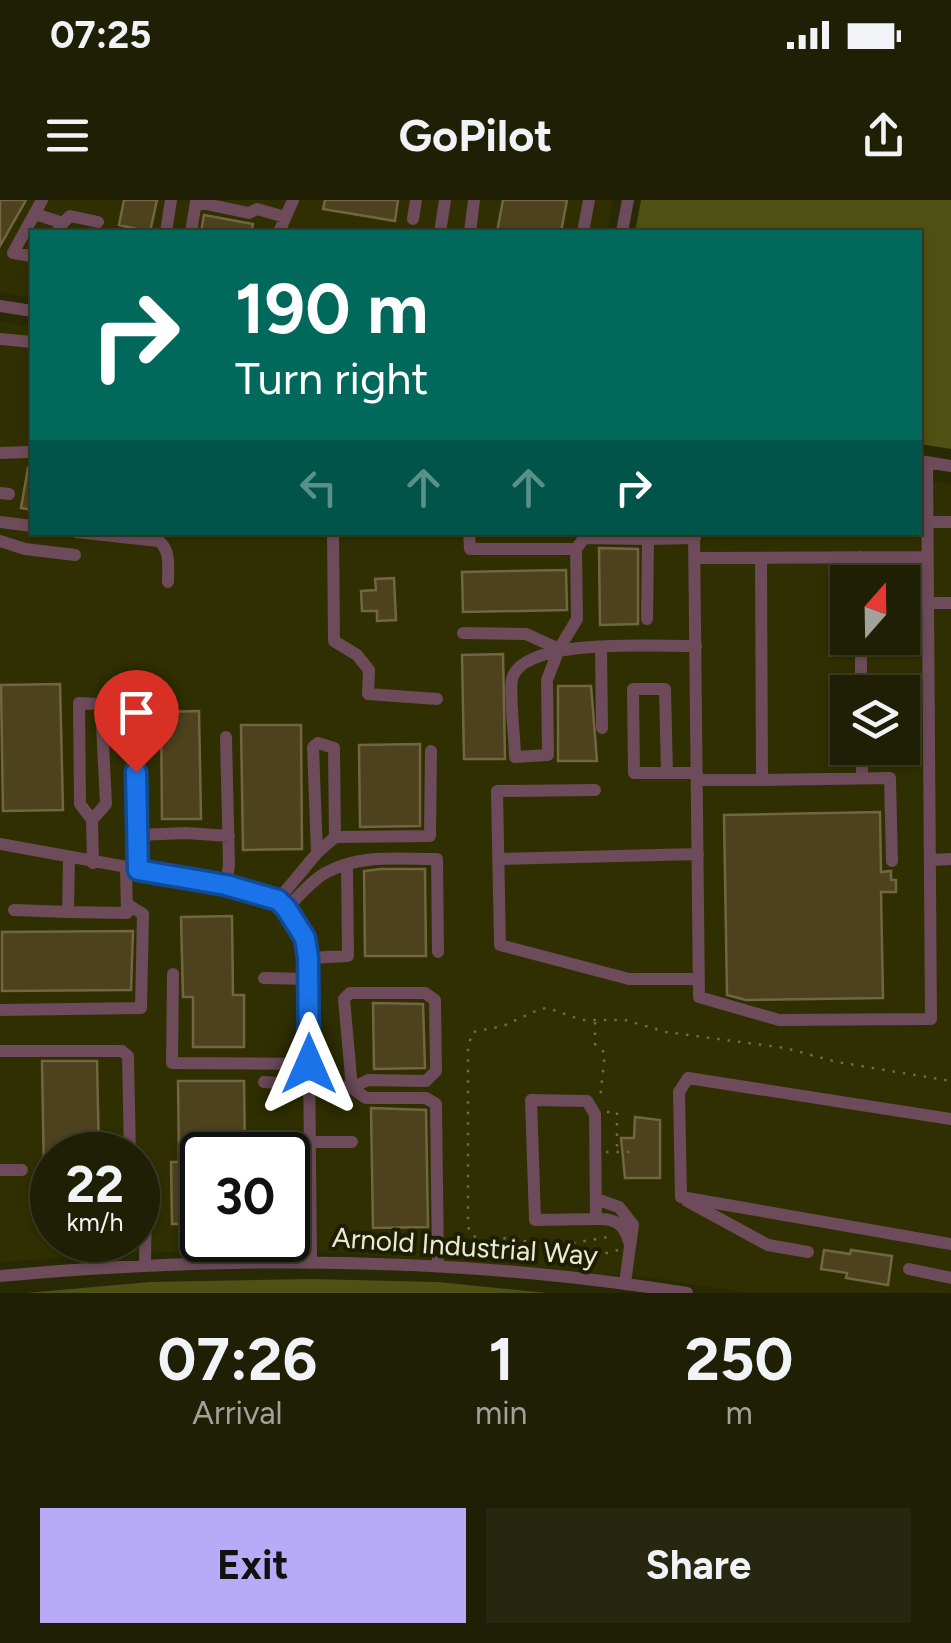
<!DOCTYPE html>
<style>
:root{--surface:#1e1f04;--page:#26270e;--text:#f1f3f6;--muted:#a1a29a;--line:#3c3d26;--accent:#b7abf8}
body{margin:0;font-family:Figtree,sans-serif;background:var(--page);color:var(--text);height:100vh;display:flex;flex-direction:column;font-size:38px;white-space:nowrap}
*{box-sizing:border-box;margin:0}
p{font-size:32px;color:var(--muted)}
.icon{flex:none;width:55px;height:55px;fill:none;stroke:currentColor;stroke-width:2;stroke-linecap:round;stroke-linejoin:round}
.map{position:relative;height:1093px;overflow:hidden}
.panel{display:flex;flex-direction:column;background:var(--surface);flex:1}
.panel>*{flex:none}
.banner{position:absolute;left:30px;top:30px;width:892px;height:305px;border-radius:0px;box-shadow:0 2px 8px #0004,0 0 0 2px var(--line);background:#00695c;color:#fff;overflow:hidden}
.needle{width:65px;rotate:20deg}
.buttons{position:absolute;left:830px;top:365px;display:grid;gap:20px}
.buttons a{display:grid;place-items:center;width:90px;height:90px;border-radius:0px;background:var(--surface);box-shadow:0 2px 8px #0004,0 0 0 2px var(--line);font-size:50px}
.speed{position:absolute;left:30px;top:932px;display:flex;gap:20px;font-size:50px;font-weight:700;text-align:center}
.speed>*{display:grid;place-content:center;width:130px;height:130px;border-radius:50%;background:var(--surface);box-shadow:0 2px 8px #0004,0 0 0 2px var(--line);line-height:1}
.speed small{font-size:25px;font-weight:400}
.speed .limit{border:5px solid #111;border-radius:15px;background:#fff;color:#111}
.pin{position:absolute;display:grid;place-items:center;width:85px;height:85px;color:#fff;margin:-102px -42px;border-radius:50% 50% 50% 0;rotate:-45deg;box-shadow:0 0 10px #0007}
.pin .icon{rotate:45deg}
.me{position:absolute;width:110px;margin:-55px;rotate:0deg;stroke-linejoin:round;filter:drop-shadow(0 0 8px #0008)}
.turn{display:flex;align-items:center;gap:35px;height:210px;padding:0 40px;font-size:45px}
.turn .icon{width:130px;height:130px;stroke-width:2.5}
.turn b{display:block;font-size:70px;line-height:85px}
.lanes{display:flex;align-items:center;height:95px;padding:0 40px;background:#0003;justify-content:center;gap:50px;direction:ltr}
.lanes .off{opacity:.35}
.eta{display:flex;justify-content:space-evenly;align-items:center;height:170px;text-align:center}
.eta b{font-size:60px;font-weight:700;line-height:70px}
.action{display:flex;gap:20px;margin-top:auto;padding:20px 40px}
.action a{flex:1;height:115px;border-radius:0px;background:var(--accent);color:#111;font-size:40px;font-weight:700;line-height:115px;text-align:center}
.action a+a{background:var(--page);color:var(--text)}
.status{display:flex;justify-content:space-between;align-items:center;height:70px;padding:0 50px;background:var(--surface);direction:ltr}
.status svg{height:28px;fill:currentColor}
header{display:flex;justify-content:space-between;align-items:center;height:130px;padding:0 40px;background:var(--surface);font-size:45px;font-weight:700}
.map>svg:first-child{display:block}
.built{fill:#2f2f01;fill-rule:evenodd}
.green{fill:#4e5014}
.building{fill:#4d411e;stroke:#726642;stroke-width:2.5}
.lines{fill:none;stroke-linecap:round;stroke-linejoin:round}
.path{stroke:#6c6d4f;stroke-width:2.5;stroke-dasharray:2.5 8;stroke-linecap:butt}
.minor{stroke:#6d4b5a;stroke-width:12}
.route-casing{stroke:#114b97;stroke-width:25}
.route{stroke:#1a73e8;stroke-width:18}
.labels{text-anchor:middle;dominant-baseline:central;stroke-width:8;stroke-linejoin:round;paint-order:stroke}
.street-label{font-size:28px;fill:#e9ebd7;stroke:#1e1f00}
</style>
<div class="status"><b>07:25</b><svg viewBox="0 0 49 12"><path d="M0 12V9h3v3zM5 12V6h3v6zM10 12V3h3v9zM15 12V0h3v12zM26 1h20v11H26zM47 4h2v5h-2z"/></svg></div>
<header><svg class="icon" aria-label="menu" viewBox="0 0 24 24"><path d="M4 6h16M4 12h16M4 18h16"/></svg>GoPilot<svg class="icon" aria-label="share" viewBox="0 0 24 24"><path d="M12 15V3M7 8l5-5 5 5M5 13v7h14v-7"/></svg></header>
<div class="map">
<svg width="951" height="1093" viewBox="0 0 951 1093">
<rect width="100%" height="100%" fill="#282905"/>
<path class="built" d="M0 0H613L608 32H32V98L0 92Z
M0 121 32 127V332H920V279L951 284V1093H750L644 1077 286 1049 134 1053 0 1062ZM848 382H902V438H848ZM848 492H902V548H848ZM52 955H138V1040H52ZM202 955H288V1040H202Z"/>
<path class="green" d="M641 0H951V249L920 244V32H635Z
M312 1079 438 1082 547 1093H26L150 1082Z"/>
<path class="building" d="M0 0H26L0 46Z
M124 0H157L150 32 119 25Z
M325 0H398L395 21 323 9Z
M503 0H567L561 32H497Z
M204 15 253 24 251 32H201Z
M28 268 32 269V310L21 308Z
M599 348 638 349V424L600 425Z
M566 370 567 410 463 412 462 372Z
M394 378 396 420 377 421V411H362L361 391 376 390 375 379Z
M503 454 505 559H464L462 455Z
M60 484 63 610 3 611 1 485Z
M558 486H591L597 561H558Z
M199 511 201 619H162L161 512Z
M241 525H301L302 649 243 650Z
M420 544V626L360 627 359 545Z
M880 612 881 672 891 671V680H896V692H881L883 798 746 800 727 795 724 615Z
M381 669H425L426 756H365L364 671Z
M232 716 233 795H244V847H193V797H183L181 717Z
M133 731 131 790 2 791V732Z
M373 803 423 804 425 868 374 869Z
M42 861H97L99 955H52V977H44Z
M178 881H244L245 955H202V1034H180V1024H172L171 962H179Z
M371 908 426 910 428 1027 373 1028Z
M635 917 660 920V978H625L621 938H634Z
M824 1050 850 1054 851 1050 892 1056 888 1085 846 1078 847 1073 821 1069Z"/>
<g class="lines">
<path class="path" d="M595 822V844L605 853 600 899
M607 912H617V952
M606 952H630
M573 1043 614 1036
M618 1050 599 1055 568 1045 531 1043 511 1037 485 1042 472 1035 468 1027V846L473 832 503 826 540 809 548 808 582 820H625L666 832 785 848 837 862 951 881"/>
<path class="minor" d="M35 14 63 23 57 32
M413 19 416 0
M63 23 70 16 98 22
M166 32 171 0
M191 32 196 2 249 13 257 9 285 17
M279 32 293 0
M440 32 445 0
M470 32 474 0
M583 32 589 0
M622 32 628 0
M32 56 13 53 42 0
M0 106 32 111
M0 139 32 142
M0 253 27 252
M920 261 951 266
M0 293 9 294
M0 322 32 326
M927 322H951
M76 332 159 341C171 351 168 367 168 382
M333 332 334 441 357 455 369 470 368 494 437 499
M469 332 470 349H576L577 419 559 449 547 480 548 555 515 557C515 538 509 495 512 479 523 436 660 447 696 446
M694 332 699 797 779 820 931 819 927 262
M648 339 695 338
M0 341 25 349 75 355
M576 349 584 338 648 339 647 419
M860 357V382
M695 358 928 357
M928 403H951
M463 433 526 434 559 449
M861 438V492
M601 448 602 528
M134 510 139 670
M862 548V578
M667 573 665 489H633L634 573H697
M697 580H762L761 358
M762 580 890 578 892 661
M595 590 497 591 500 745 629 779H699
M92 620 106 604 101 504 79 503 80 604 92 620 93 663
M138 635 186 633 229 636
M335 637 430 636 431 551
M0 644 226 685 278 700 305 737 308 758 311 1060
M498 659 698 654
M931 660 951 659
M226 685 229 665 226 537
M278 700 317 653 335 637 334 548 318 543 313 547 317 653
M286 709C298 697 312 680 327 672 361 654 400 659 437 659L438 752
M14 710 68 712 69 659
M68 712 127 713 126 669
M308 758 348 756 347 664
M173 774 172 863 309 864
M264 778 309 779
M0 810 141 808 143 714 127 704
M0 851H122L128 856 130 955
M264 882 352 888 368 880 426 881 436 871 435 800 425 793H350L344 799 352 888 366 898H426L436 904 438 1065
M531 900 587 901 595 914 596 1019 535 1020Z
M310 942H352
M138 968 146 982 145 1065
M0 970H22
M681 997 679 892 688 878 951 919
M681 997 951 1044
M596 999 619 1007 633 1025 625 1083
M687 1001 768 1045 808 1052
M596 1019C615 1018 624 1024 629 1042
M909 1069 951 1078
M0 1076C230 1055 459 1056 687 1093"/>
</g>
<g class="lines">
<g class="route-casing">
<path id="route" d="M136 572 138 670 226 685 278 700 286 708 305 738 308 758 309 864"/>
</g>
<use href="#route" class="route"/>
</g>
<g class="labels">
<g class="street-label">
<text transform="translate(465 1046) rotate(4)">Arnold Industrial Way</text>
</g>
</g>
</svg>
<div class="buttons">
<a><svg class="needle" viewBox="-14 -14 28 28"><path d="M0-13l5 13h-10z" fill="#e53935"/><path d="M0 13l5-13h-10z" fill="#a1a29a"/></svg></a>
<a><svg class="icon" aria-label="layers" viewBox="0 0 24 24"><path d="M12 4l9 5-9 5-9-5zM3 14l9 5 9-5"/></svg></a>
</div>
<div class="speed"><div>22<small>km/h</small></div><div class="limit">30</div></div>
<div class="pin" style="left:136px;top:572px;background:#d93025"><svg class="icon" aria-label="arrive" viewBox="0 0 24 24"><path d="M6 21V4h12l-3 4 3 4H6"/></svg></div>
<svg class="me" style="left:309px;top:864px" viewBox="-20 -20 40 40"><path d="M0-17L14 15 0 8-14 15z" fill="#1a73e8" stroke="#fff" stroke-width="4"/></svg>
<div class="banner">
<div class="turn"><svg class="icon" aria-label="right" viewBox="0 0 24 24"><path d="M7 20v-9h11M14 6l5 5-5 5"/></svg><div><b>190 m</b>Turn right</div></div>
<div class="lanes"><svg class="icon off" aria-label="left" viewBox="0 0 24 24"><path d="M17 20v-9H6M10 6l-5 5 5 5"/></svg><svg class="icon off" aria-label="ahead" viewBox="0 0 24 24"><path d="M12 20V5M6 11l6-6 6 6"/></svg><svg class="icon off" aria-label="ahead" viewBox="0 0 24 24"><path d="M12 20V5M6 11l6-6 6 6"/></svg><svg class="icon" aria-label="right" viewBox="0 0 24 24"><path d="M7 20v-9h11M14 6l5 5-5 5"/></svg></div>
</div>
</div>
<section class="panel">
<div class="eta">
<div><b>07:26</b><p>Arrival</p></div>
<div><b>1</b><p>min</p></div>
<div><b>250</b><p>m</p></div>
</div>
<div class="action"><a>Exit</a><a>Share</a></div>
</section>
